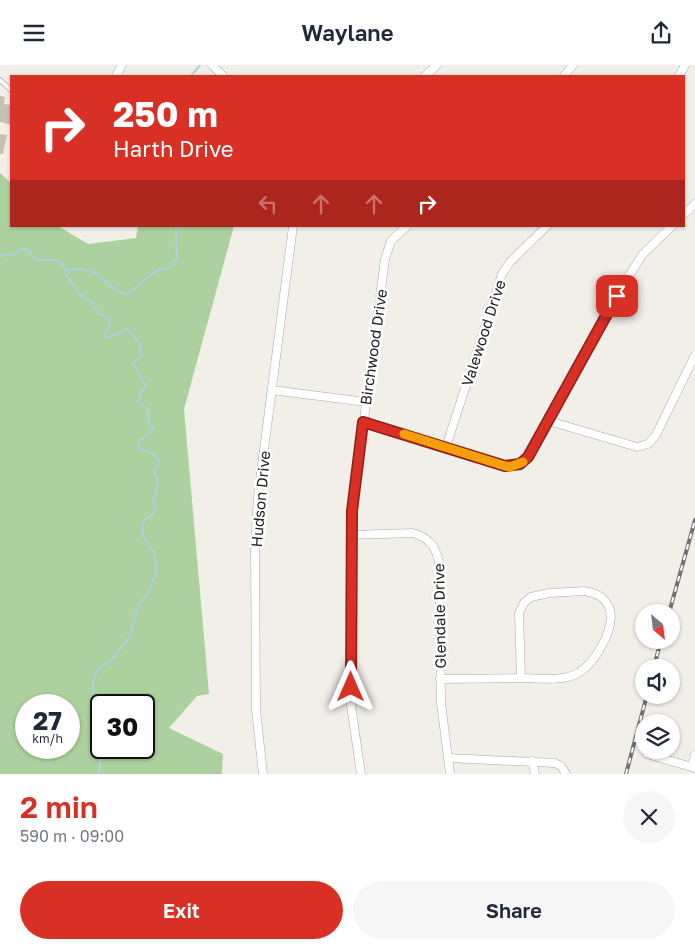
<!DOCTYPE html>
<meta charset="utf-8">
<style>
:root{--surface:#fff;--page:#f6f6f7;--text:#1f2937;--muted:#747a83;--accent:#d93025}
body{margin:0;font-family:"Golos Text",sans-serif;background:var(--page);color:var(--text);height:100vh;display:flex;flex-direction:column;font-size:19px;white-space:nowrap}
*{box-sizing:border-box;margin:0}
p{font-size:16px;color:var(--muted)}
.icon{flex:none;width:28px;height:28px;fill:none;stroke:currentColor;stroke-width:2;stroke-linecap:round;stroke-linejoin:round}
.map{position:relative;height:709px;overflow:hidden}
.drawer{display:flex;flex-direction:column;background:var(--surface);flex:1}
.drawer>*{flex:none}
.hud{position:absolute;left:10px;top:10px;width:675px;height:152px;border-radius:0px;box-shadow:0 1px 4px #0004;background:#d93025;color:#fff;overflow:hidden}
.needle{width:32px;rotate:152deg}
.controls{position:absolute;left:635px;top:539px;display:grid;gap:10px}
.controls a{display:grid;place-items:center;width:45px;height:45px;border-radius:50%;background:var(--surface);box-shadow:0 1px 4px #0004;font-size:25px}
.speed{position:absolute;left:15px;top:629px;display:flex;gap:10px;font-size:25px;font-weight:700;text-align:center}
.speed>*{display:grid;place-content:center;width:65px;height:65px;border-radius:50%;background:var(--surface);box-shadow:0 1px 4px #0004;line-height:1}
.speed small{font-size:12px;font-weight:400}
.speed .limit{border:2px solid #111;border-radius:8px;background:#fff;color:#111}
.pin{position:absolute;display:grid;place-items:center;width:42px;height:42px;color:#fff;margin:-21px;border-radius:10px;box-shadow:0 2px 8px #0006}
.me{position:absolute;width:55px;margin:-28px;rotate:0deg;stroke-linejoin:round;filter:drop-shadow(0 0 4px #0008)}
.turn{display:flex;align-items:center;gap:18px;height:105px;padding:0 20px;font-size:22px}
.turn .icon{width:65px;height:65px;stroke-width:2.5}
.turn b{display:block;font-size:35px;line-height:42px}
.lanes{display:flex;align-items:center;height:48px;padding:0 20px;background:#0003;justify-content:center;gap:25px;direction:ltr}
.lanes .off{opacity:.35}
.round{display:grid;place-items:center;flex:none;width:52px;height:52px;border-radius:26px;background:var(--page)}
.overview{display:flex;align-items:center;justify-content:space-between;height:85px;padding:0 20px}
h1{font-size:30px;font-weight:600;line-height:38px;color:var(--accent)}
.primary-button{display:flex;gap:10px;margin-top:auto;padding:10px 20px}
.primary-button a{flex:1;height:58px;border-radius:30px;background:var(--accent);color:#fff;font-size:20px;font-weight:600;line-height:58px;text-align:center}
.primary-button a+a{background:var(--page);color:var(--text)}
header{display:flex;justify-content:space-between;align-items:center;height:65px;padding:0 20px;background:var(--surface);font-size:22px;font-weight:600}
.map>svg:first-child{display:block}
.forest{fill:#add19e;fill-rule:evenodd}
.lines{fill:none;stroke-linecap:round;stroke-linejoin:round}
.stream{stroke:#aad3df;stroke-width:2}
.building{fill:#c7bfb8}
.lane-casing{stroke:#a9a9a9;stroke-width:5.5}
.street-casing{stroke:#a9a9a9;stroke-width:9}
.lane{stroke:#fff;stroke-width:4}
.street{stroke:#fff;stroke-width:8}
.rail-casing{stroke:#707070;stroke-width:4}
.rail{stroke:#fff;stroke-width:2;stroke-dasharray:5.5;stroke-linecap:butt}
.route-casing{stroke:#8d1f18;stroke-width:12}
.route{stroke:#d93025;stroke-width:9}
.slow{stroke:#f59e0b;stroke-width:9}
.labels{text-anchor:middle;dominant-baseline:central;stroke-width:5;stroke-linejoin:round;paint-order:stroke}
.street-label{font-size:15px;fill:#222;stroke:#fff}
</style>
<header><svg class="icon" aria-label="menu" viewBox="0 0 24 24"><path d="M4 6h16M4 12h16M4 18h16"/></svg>Waylane<svg class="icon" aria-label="share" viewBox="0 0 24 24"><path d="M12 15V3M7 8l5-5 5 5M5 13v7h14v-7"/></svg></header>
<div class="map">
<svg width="695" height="709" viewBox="0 0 695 709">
<rect width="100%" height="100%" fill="#f2efe9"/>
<path class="forest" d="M0 108 11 118V161H58L88 179 136 173 138 161H234L184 344 209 629 197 631 169 663 223 689 222 709H0ZM27 640H69V682H26ZM102 640H144V682H101Z"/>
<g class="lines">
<path class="stream" d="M191 11 200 0
M0 191 15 189 22 184 28 185 35 195C47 194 67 193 66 210L80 229 92 237 97 247 110 255 109 260 105 267 107 272 119 269 127 264C134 270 142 280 142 290L133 298 146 321 140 328 138 337C148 343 149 347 148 358L154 364 138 377 139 384 150 387 159 394 158 401 154 406 158 416 153 436 156 440 152 451 145 454 142 459 143 471 155 489 156 508 149 527 139 539 129 573 110 596 97 605 93 616V664L100 694 99 709
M66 205C72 205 80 203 87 205 103 208 111 227 127 229 147 216 146 207 171 202L177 193 176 161"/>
</g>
<path class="building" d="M0 31 5 32 4 39 11 40V60L0 57Z
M0 69 7 70 3 89H0Z"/>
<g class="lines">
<g class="lane-casing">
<path id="lane" d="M0 15 11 25"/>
</g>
<g class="street-casing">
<path id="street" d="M212 0 223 11
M116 11 122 0
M425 11 437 0
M564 11 573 0
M679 11 685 0
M684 149 695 139
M272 325 366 337
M549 356 637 382 648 379 656 370 695 290
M363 357 505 401 520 399 528 392 626 215 643 189 672 161
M446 382 502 209 510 197 547 161
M351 470 413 468C429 473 435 480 439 497L441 638 450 709
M584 526C595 528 604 531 609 542 617 561 595 599 578 608 563 617 539 613 521 613L519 548 524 538 531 532 549 528Z
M440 614 521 613
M647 689 695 703
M448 693 555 698 561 701 566 709
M532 696 535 709
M692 702 695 690
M263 709 256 645 255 482 258 431 293 161
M361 709 351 640 352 446 385 194 391 176 407 161"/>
</g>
<use href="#lane" class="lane"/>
<use href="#street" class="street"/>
<g class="rail-casing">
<path id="rail" d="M669 548 695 455
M654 602 661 575
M626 709 647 630"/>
</g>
<use href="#rail" class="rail"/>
</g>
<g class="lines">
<g class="route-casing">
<path id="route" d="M351 622 352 446 363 357 505 401 520 399 528 392 617 231"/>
</g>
<use href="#route" class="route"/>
<path class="slow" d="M404 369 505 401 510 402 523 397"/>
</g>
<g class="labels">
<g class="street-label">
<text transform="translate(483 268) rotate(-72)">Valewood Drive</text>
<text transform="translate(373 282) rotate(-82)">Birchwood Drive</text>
<text transform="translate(260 434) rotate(-85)">Hudson Drive</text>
<text transform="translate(439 551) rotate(-91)">Glendale Drive</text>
</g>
</g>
</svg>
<div class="controls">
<a><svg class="needle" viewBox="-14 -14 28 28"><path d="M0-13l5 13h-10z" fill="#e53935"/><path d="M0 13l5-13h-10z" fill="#747a83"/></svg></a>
<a><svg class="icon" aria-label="sound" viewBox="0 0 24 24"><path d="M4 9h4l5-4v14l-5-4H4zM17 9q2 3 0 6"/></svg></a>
<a><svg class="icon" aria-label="layers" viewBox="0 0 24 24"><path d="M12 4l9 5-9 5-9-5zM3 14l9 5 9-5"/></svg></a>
</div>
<div class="speed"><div>27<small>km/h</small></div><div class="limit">30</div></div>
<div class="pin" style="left:617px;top:231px;background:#d93025"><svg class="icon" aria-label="arrive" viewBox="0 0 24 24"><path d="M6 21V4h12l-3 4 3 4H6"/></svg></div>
<svg class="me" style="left:351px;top:622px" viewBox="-20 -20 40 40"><path d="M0-17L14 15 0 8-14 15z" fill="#d93025" stroke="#fff" stroke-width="4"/></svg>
<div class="hud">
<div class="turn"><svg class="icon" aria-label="right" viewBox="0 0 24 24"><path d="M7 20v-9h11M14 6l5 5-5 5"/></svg><div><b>250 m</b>Harth Drive</div></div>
<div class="lanes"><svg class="icon off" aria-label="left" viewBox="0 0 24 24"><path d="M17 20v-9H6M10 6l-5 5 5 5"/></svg><svg class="icon off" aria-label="ahead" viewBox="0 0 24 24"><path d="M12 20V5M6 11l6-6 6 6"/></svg><svg class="icon off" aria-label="ahead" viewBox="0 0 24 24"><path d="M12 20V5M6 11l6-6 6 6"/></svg><svg class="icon" aria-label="right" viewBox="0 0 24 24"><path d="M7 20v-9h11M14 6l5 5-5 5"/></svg></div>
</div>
</div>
<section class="drawer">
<div class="overview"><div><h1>2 min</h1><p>590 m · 09:00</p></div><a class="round"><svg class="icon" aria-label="close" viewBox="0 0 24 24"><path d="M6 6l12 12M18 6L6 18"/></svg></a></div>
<div class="primary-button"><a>Exit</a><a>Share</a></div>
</section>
